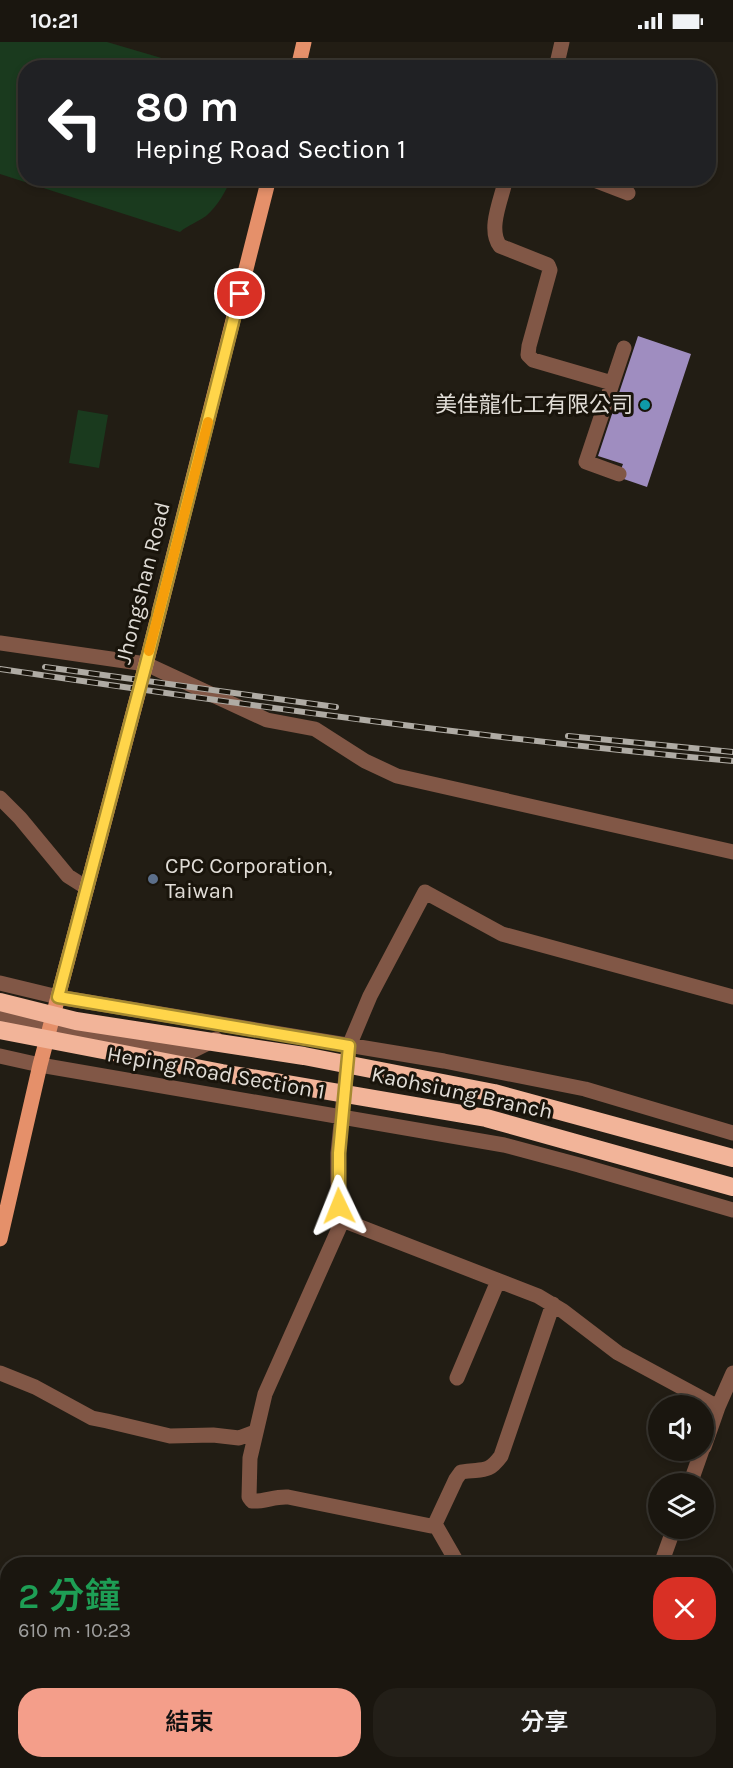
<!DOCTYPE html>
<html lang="zh-TW">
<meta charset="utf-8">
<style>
:root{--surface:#1a160f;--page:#231f18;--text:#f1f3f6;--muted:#9f9f9e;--line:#38352f;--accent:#f49e8a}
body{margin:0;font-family:Karla,"Noto Sans TC",sans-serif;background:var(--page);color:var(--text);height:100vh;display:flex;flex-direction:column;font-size:22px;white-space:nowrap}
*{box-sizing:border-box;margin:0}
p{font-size:20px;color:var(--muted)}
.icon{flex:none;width:33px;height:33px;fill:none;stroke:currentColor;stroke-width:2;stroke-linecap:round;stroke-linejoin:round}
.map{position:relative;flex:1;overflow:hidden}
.panel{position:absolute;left:0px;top:1515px;width:734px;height:212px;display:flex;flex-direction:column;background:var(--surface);border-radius:24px 24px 0 0;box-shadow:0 3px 9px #0003,0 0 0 2px var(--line)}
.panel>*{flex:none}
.guide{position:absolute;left:18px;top:18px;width:698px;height:126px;border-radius:24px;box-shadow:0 3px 9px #0003,0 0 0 2px var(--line);background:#202124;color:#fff;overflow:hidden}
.fabs{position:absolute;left:648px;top:1353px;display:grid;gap:12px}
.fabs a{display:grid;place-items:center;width:66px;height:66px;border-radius:50%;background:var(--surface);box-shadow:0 3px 9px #0003,0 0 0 2px var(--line);font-size:30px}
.pin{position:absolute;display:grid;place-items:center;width:51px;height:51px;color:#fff;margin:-26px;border:3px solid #fff;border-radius:50%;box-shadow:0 2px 6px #0007}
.me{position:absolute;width:66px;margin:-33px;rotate:358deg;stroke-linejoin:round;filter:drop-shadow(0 0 4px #0008)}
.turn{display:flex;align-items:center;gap:21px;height:126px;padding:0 18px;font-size:27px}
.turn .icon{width:78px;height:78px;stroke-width:2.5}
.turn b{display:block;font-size:42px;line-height:51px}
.round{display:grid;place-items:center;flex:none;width:63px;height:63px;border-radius:24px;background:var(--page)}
.summary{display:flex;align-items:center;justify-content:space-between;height:102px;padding:0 18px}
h1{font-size:36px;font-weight:600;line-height:45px;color:#1e9e55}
.primary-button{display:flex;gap:12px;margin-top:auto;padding:12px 18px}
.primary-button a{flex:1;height:69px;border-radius:24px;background:var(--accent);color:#111;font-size:24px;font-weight:600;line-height:69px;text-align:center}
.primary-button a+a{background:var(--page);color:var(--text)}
.status{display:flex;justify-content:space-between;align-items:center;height:42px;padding:0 30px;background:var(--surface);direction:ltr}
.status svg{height:16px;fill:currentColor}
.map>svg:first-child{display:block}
.green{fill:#1a3a1e}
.building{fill:#9f8dc0}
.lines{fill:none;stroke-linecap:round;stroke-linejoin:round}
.minor{stroke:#815746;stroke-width:15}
.major{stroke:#e5906a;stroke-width:15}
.rail-casing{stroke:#afaba4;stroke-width:6}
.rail{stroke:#19140b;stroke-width:4;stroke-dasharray:11;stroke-linecap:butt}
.highway-bridge{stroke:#f2b499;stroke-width:18}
.route-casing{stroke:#a68a30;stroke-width:15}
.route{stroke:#ffd54a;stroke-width:10}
.slow{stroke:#f59e0b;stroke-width:10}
.culture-dot{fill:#0f9aa8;stroke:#19140b;stroke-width:2}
.service-dot{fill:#5c6f8a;stroke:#19140b;stroke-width:2}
.labels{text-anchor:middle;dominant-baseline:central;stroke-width:6;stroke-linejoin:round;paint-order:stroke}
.poi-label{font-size:22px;fill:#e1ddd7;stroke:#19140b;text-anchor:end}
.street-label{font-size:22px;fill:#e1ddd7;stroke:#19140b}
</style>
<div class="status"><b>10:21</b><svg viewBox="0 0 49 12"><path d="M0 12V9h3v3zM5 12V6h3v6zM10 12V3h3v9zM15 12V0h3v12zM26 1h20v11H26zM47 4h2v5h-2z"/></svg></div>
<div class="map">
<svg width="733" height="1726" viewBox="0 0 733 1726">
<rect width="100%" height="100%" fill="#221d14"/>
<path class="green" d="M0 0H107L192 25 26 26V136L231 137C226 149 217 165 206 174 198 180 188 183 180 190L0 132Z
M78 368 108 373 99 426 69 421Z"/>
<path class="building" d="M638 294 691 312 647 445 618 435 623 422 598 414Z"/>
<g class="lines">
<path class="minor" d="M556 26 562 0
M506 136C502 156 487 187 500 204L548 223 550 228 529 304 528 313 533 318 612 341
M589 136 628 151
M619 432 586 420 624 306
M0 601 146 622 267 678 315 687 365 719 397 734 733 810
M0 756 20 776 68 834 87 846
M0 941 58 955 444 1019 585 1047 733 1091
M0 976 190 1010 216 997
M0 1014 40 1023 504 1103 579 1123 733 1168
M344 1175 265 1352 250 1416 249 1455 252 1459C264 1460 275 1454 288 1455L431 1484 435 1482 456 1437 461 1430C482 1426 487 1433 501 1414L553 1262
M0 1331 35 1345 92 1376 107 1379 170 1394 213 1393 239 1396 255 1390
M457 1336 498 1239
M718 1365 618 1311 563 1269 538 1254 350 1181 344 1175 339 1164 338 1138V1111L349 1004 370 954 425 850 502 892 733 955
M704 1405 718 1365 733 1331
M690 1442 702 1408
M435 1482 458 1522
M661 1522 674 1486
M726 1711 733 1714"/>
<path class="major" d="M298 26 304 0
M0 1197 40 1023 146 622 269 136"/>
<g class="rail-casing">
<path id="rail" d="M45 625 336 665
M0 627C244 663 488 697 733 719
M568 694 733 710"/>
</g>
<use href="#rail" class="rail"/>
<path class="highway-bridge" d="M0 960 76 979 304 1014 494 1051 733 1116
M0 988 222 1031 486 1076 733 1145"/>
</g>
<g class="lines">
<g class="route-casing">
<path id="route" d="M240 252 146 622 58 955 349 1004 339 1111V1164"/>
</g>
<use href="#route" class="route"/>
<path class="slow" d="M149 609 208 380"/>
</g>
<circle class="culture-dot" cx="645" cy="363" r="6"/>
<circle class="service-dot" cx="153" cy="837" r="6"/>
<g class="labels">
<g class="poi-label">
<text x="633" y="363">美佳龍化工有限公司</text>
<text x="165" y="824" text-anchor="start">CPC Corporation,<tspan x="165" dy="25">Taiwan</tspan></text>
</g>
<g class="street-label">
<text transform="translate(143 541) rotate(-76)">Jhongshan Road</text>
<text transform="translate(216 1031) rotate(10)">Heping Road Section 1</text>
<text transform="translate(462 1051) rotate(12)">Kaohsiung Branch</text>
</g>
</g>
</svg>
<div class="fabs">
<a><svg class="icon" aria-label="sound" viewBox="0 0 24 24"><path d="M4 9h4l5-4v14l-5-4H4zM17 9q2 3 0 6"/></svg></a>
<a><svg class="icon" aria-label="layers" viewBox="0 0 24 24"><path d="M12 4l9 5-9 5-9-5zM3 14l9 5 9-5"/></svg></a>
</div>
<div class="pin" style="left:240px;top:252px;background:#d93025"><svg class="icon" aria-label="arrive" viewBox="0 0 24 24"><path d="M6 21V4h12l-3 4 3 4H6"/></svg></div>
<svg class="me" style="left:339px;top:1164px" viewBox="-20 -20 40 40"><path d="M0-17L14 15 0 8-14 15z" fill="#ffd54a" stroke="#fff" stroke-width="4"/></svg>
<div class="guide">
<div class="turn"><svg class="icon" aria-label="left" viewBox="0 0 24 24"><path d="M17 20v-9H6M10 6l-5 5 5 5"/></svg><div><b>80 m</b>Heping Road Section 1</div></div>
</div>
<section class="panel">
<div class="summary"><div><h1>2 分鐘</h1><p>610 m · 10:23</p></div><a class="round" style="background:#d93025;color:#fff"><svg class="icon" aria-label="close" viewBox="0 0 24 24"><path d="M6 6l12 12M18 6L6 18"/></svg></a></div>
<div class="primary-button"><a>結束</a><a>分享</a></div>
</section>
</div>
